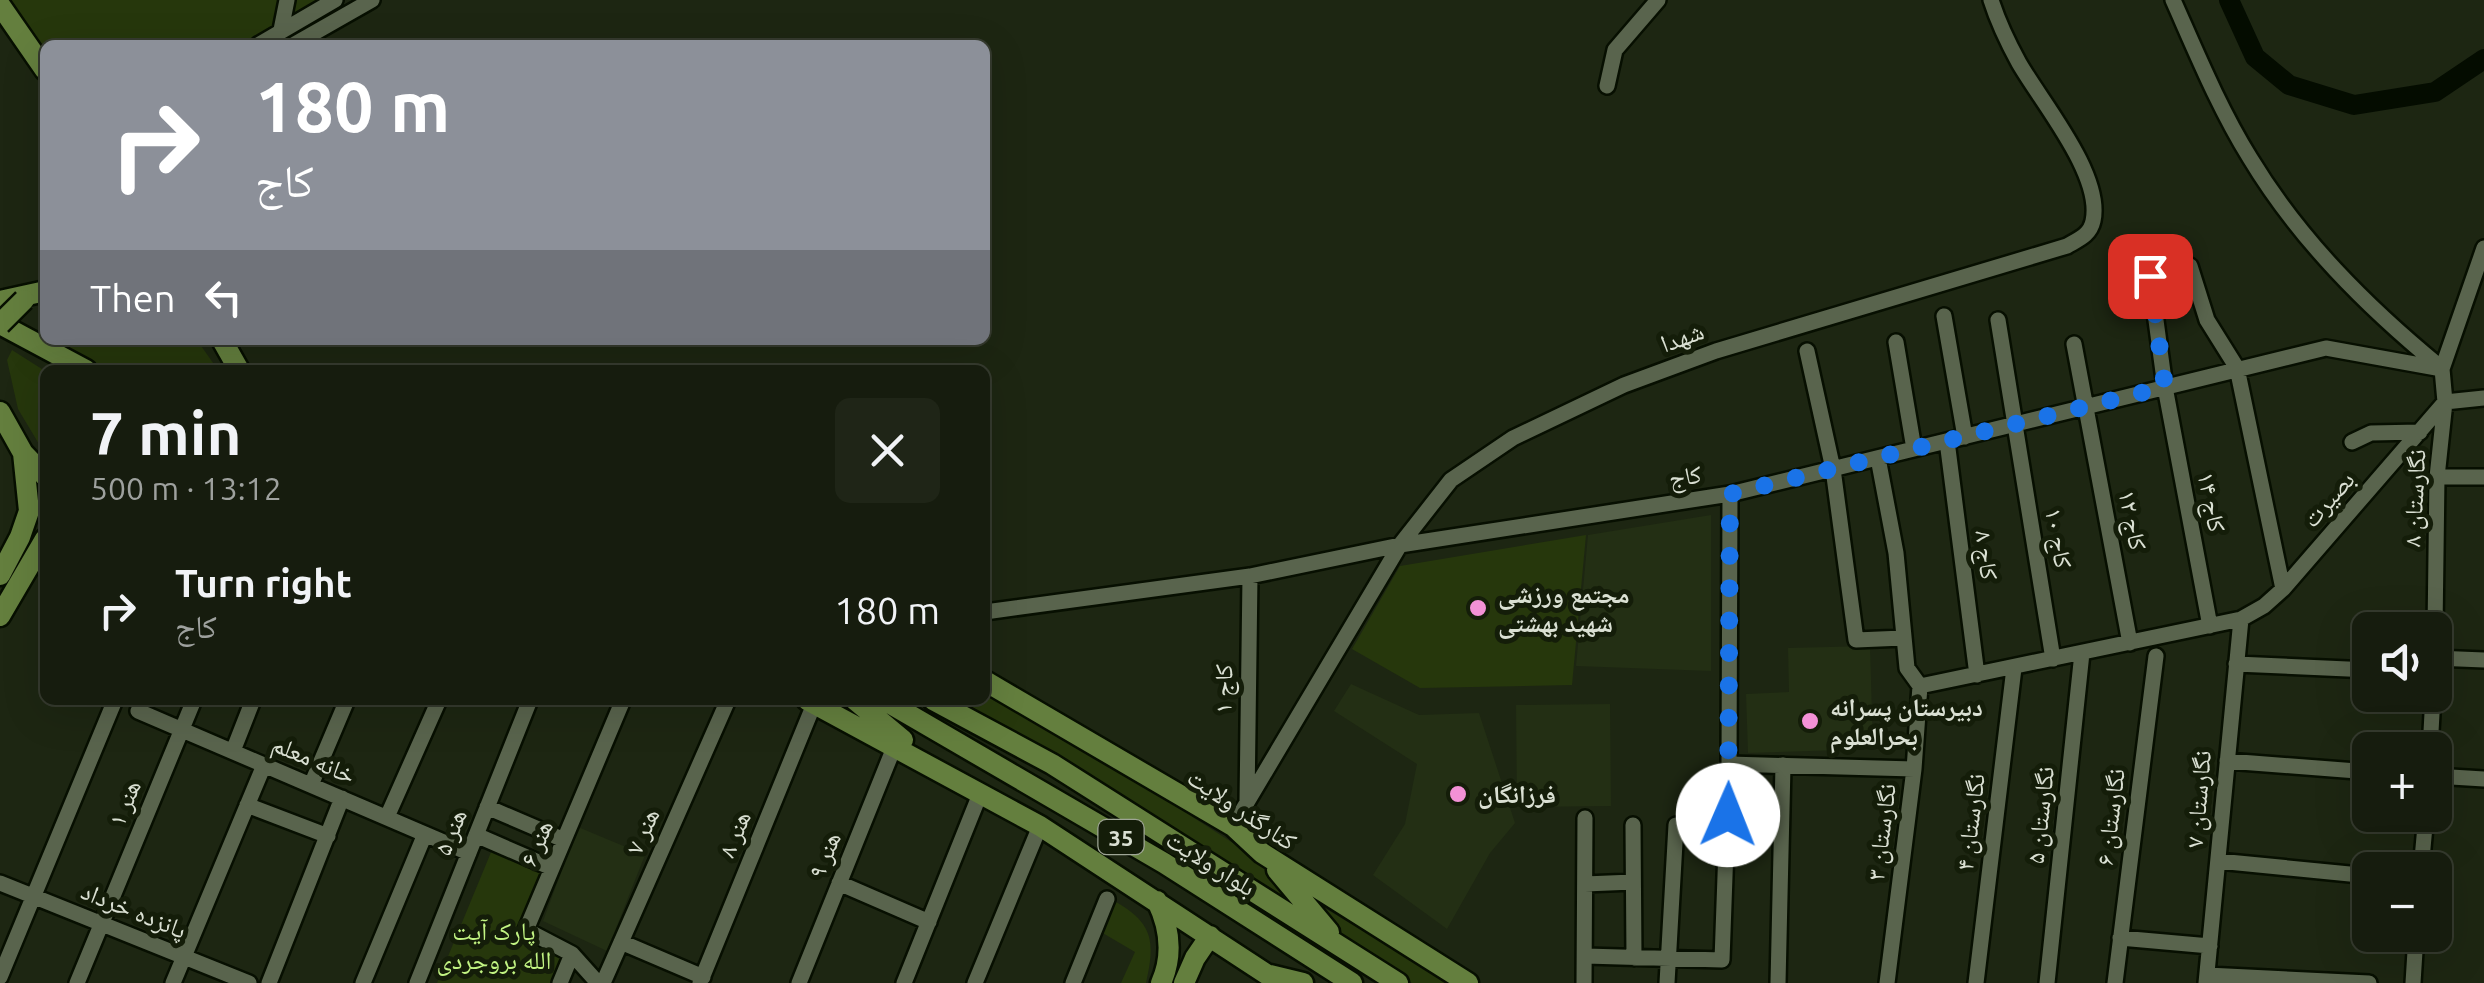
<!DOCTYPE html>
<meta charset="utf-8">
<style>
:root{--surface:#161c0e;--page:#1f2517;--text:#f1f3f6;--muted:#9ea19e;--line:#353a2e}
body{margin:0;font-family:Ubuntu,"Noto Naskh Arabic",sans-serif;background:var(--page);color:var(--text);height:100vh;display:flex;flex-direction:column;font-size:38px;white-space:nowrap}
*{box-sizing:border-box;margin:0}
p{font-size:32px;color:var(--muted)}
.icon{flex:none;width:55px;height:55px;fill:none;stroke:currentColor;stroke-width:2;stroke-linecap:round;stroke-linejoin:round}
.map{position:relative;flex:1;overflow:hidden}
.drawer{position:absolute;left:40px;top:365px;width:950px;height:340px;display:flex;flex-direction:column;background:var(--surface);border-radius:15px;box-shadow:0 10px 40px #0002,0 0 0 2px var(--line)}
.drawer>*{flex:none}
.banner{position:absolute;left:40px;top:40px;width:950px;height:305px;border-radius:15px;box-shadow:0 10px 40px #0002,0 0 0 2px var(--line);background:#8c9099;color:#fff;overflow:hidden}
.controls{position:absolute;left:2352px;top:612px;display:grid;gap:20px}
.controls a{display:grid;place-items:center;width:100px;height:100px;border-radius:15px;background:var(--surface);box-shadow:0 10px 40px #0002,0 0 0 2px var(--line);font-size:50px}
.pin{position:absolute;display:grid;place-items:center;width:85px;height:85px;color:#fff;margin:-42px;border-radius:20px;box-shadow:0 5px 15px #0006}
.me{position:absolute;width:110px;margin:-55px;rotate:1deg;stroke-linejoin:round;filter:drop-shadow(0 0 8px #0008)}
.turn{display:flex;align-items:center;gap:35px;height:210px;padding:0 50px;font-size:45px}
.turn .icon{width:130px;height:130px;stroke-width:2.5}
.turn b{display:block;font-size:70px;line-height:85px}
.then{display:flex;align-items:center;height:95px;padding:0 50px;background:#0003;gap:20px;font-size:38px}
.round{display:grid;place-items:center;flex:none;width:105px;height:105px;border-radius:15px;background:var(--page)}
.headline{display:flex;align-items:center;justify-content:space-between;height:170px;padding:0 50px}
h1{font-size:60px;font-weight:700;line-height:75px}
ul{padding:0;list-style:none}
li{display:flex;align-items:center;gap:30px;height:150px;padding:0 50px}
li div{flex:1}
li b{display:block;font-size:38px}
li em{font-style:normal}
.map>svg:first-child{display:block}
.built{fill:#232f14}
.green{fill:#26370c}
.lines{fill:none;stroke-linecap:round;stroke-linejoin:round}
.river{stroke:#040c00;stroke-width:20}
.minor-casing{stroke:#070f01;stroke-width:20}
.major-casing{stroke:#070f01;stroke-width:25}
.minor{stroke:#59644d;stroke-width:15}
.major{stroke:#647f3e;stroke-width:20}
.major-bridge-casing{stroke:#070f01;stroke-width:25;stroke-linecap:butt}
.major-bridge{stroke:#647f3e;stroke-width:20}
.route{stroke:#1a73e8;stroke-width:18;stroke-dasharray:0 32.4}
.poi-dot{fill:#f391d6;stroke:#141d09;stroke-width:4}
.labels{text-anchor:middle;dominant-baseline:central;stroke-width:10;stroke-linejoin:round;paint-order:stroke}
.shield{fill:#141d09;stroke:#9fa696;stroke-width:2.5}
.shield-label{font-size:22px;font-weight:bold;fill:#dae0d3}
.street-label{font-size:25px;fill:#dae0d3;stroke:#141d09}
.poi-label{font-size:25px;font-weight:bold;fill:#dae0d3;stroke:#141d09;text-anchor:start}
.park-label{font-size:25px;fill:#c2f483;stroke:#141d09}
</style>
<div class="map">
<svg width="2484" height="983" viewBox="0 0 2484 983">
<rect width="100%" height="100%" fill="#1d2612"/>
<path class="built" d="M1711 515V671L1576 666 1588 535Z
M1870 646 1873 749 1748 753 1746 694 1789 692 1788 648Z
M1351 684 1419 715 1479 713 1515 823 1490 853 1447 929 1373 875 1405 824 1417 764 1334 711Z
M1610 704 1611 806 1517 807 1516 705Z
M578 827 645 855 607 951 543 921Z"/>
<path class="green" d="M6 0H321L248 45H45V58Z
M45 340H197L218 370H101Z
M12 350 45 371V454L18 409 7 360Z
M1586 535 1572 685 1420 688 1352 649 1400 566Z
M985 691 1101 758 1264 863 1287 904 1086 771 956 700H985Z
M494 845 550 868 526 925 571 943 554 983H437Z
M1292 889 1452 983H1412L1350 946Z
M1116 902C1154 924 1155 942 1146 983H1121L1135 952 1101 932Z"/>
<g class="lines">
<path class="river" d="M2229 0 2255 57 2289 85 2354 105 2435 92 2484 59"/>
<g class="minor-casing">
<path id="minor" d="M2173 0C2197 54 2219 108 2250 158 2299 239 2366 306 2439 366
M281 30 287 0
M258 45 335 0
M293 45 372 0
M1607 86 1615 50 1658 0
M2190 266 2207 320 2237 368 2283 589
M2150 276 2165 387 2210 626
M1944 316 1965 437
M1998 320 2053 659
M1896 342 1914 449
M2074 344 2130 643
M1807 351 1833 469 1856 640 1903 638
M1947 441 1977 675
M2352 442 2371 433 2420 432
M1878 458 1896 553 1907 668 1920 686 2241 619 2264 606 2283 589 2445 402 2484 398
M2437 477H2484
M985 612 1250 576 1400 545 1730 494 2326 348 2442 369
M2435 630 2437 477 2445 402 2442 369 2484 248
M2435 658 2484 660
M2236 664 2370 670
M138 711 469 853
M2430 750 2433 695
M233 751 253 700
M2227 761 2370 772
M1729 764 1914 769
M2435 776 2484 779
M311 785 347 700
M1247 802 1250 576
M247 805 328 836
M487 807 564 840
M387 817 439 700
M1633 825 1634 958
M1233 826 1400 545 1451 480 1513 438 1624 385 1716 351 2067 246C2079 239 2090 235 2093 221 2103 175 2042 103 2019 63 2008 43 1998 22 1991 0
M476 835 552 868
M2218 861 2370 876
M2421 870 2426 815
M0 883 249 983
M839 883 929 922
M1585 884 1633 882
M2120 938 2210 946
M621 942 703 977
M1586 956 1722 960 1729 764 1730 494
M2207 975 2369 983
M0 977 115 700
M77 983 194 700
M173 983 264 765
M269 983 342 798
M363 983 425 834
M417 983 530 700
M560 983 572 954
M598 983 572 954 526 930 623 700
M603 983 728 700
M700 983 814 704
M799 983 895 745
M904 983 980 794
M975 983 1040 826
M1073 983 1107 899
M1584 983 1585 818
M1667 983 1676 825 1728 815
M1778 983 1783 765
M1887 983 1914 769 1920 686
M1976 983 2014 668
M2047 983 2082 653
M2115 983 2156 656
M2206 983 2241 619
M2413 983 2416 935"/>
</g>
<g class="major-casing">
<path id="major" d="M0 5 45 70
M0 301 41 292
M0 324 86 370
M222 340 239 370
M0 412 23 453 45 476
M0 575 20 537 29 511 23 453
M0 616 45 539
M985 681 1233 826 1262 853 1468 983
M807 700 1040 826 1280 983
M855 700 903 740
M884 700 1164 863 1352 983
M933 700 1052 764 1398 983
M1277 870 1329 932
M1157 901C1170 928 1173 956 1161 983
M1270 975 1303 983
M1184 983 1195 958 1210 936"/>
</g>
<use href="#minor" class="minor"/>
<use href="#major" class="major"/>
<g class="major-bridge-casing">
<path id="major-bridge" d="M0 324 24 300"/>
</g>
<use href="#major-bridge" class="major-bridge"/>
</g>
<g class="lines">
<path class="route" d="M1728 815 1730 494 2165 387 2150 276"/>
</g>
<g class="poi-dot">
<circle cx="1478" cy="608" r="10"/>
<circle cx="1810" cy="721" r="10"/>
<circle cx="1458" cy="794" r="10"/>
</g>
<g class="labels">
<rect class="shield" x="1098.5" y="820" width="45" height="34" rx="8"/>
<g class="shield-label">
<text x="1121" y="837">35</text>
</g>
<g class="street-label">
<text transform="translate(1682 337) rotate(-20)">شهدا</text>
<text transform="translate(1685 476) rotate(-9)">کاج</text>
<text transform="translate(2414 498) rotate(-87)">نگارستان ۸</text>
<text transform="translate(2328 499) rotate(-49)">بصیرت</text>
<text transform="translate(2212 502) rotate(79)">کاج ۱۴</text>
<text transform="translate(2133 520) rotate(79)">کاج ۱۲</text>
<text transform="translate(2059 538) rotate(80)">کاج ۱۰</text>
<text transform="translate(1987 555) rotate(83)">کاج ۸</text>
<text transform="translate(1223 689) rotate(-89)">کاج ۱</text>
<text transform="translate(314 759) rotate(23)">خانه معلم</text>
<text transform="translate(2198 799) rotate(-85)">نگارستان ۷</text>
<text transform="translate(124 803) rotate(-68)">هنر ۱</text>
<text transform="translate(1242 809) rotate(34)">کنارگذر ولایت</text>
<text transform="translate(2040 815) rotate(-84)">نگارستان ۵</text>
<text transform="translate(2110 817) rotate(-83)">نگارستان ۶</text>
<text transform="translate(1970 822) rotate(-83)">نگارستان ۴</text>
<text transform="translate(642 831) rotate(-66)">هنر ۷</text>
<text transform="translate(450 832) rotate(-68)">هنر ۵</text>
<text transform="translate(1881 832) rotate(-83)">نگارستان ۳</text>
<text transform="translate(734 834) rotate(-68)">هنر ۸</text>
<text transform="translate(536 843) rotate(-67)">هنر ۶</text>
<text transform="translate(824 855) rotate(-68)">هنر ۹</text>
<text transform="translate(1211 863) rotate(32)">بلوار ولایت</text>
<text transform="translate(134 910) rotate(22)">پانزده خرداد</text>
</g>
<g class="poi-label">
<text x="1498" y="594">مجتمع ورزشی<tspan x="1498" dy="29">شهید بهشتی</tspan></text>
<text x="1830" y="707">دبیرستان پسرانه<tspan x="1830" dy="29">بحرالعلوم</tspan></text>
<text x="1478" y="794">فرزانگان</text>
</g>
<g class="park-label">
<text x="494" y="931">پارک آیت<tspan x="494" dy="29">الله بروجردی</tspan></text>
</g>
</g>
</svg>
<div class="controls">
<a><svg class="icon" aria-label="sound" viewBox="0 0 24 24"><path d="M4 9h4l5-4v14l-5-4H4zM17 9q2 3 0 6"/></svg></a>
<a>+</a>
<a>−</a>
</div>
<div class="pin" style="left:2150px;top:276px;background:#d93025"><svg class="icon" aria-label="arrive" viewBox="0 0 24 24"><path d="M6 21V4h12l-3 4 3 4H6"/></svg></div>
<svg class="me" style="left:1728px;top:815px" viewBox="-20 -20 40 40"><circle r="19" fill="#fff"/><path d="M0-13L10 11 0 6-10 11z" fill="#1a73e8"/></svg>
<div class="banner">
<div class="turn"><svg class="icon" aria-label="right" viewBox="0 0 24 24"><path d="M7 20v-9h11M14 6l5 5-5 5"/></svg><div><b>180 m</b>کاج</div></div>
<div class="then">Then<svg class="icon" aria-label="left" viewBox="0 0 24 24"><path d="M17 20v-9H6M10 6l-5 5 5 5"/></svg></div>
</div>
<section class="drawer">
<div class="headline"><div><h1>7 min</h1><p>500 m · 13:12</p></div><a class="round"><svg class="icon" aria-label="close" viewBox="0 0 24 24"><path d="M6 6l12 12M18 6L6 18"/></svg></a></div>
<ul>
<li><svg class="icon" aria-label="right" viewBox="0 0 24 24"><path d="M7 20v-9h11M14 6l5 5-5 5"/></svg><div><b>Turn right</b><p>کاج</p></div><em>180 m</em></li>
</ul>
</section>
</div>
